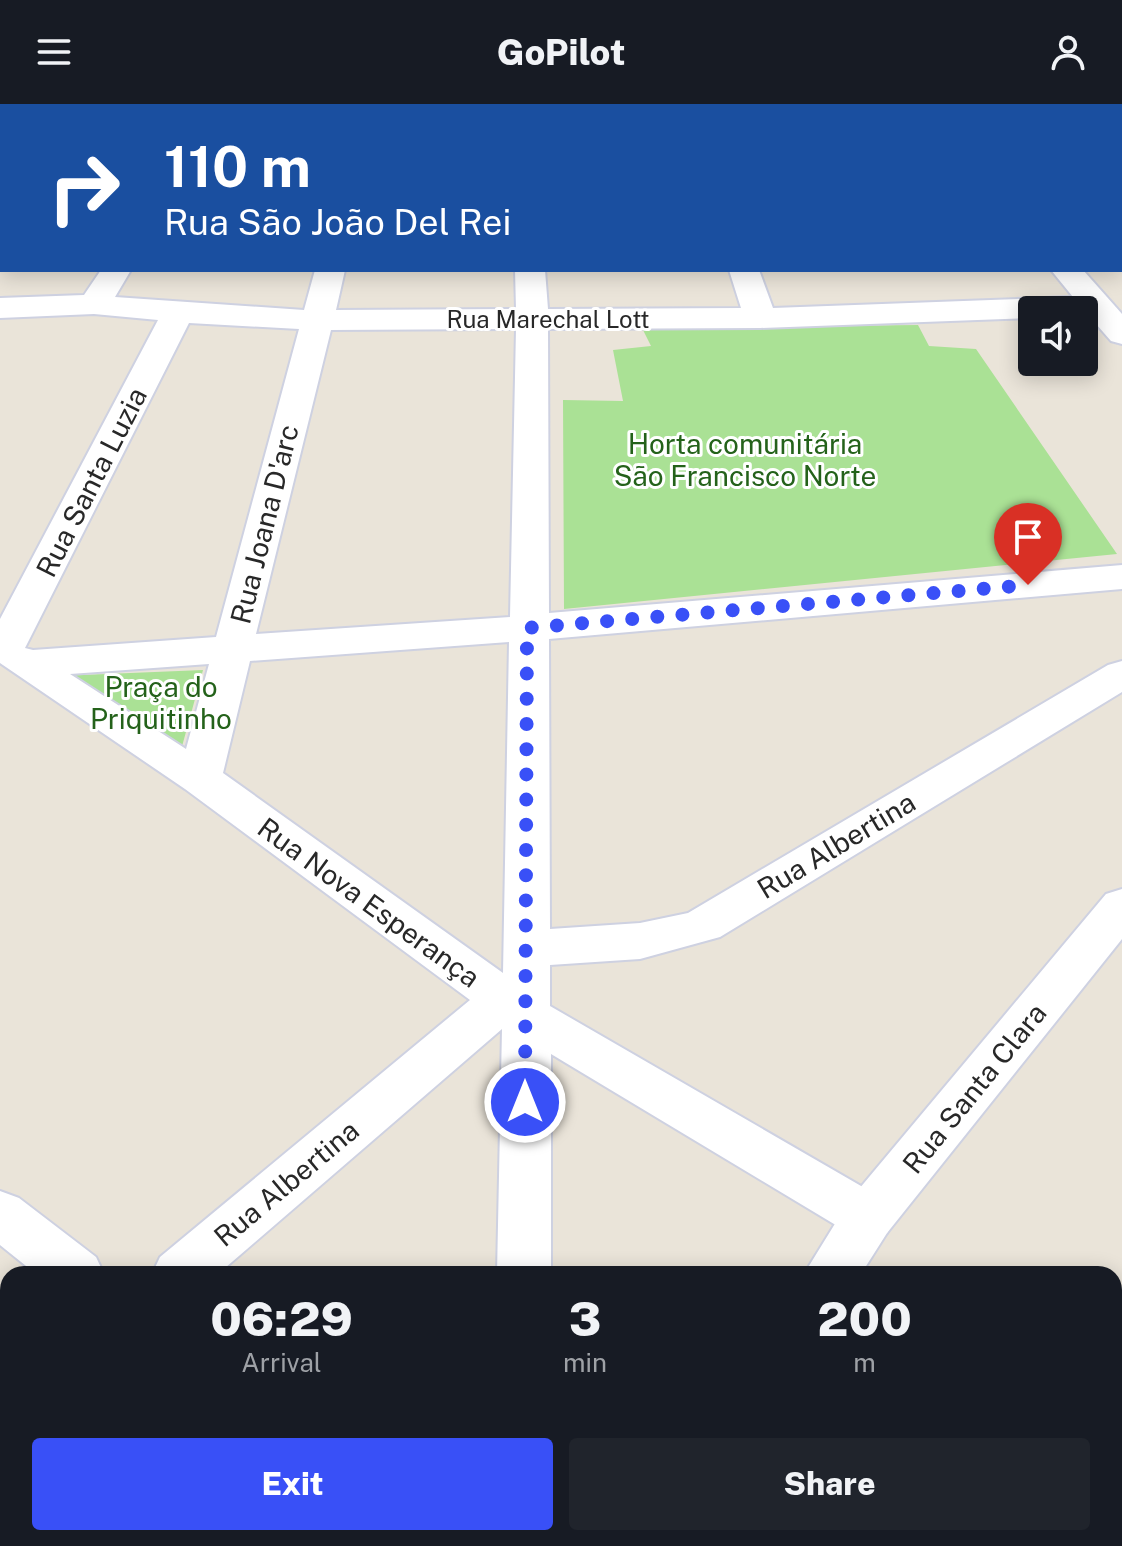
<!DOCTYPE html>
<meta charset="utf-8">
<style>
:root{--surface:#171b24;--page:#20242c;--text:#f1f3f6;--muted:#9ea1a6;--accent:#3950f7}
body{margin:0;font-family:"Public Sans",sans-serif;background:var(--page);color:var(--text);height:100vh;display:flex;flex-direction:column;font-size:30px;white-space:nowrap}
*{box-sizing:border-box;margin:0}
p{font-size:26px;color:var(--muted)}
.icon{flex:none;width:44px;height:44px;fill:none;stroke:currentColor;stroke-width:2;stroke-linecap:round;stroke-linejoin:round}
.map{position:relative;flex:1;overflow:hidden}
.side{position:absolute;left:0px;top:1162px;width:1122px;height:280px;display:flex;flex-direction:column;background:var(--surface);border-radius:24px 24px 0 0;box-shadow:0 4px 20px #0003}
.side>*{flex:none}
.top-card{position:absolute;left:0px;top:0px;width:1122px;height:168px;box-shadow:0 4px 20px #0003;background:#1a4fa0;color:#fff;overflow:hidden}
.buttons{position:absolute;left:1018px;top:192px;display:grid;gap:16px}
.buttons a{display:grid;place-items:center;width:80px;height:80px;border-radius:8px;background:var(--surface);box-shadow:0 4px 20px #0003;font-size:40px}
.pin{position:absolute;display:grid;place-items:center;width:68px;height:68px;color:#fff;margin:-82px -34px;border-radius:50% 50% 50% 0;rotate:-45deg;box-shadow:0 0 8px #0007}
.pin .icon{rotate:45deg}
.me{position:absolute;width:88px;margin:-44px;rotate:0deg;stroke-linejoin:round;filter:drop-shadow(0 0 6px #0008)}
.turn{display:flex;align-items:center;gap:28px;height:168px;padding:0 32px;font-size:36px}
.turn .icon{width:104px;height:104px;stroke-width:2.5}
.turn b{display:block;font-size:56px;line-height:68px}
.eta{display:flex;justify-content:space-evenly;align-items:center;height:136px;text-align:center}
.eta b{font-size:48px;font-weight:800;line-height:56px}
.button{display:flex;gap:16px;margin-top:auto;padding:16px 32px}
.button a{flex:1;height:92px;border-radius:8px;background:var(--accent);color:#fff;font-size:32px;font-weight:800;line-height:92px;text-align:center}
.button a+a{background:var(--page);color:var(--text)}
header{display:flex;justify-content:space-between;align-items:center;height:104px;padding:0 32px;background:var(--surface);font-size:36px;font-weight:800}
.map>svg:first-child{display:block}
.green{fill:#aae195}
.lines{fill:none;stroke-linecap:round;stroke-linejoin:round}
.minor-casing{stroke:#ced1e1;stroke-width:4}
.tertiary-casing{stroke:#ced1e1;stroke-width:4}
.minor{fill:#fff;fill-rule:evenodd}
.tertiary{fill:#fff;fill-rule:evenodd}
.route{stroke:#3950f7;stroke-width:14;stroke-dasharray:0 25.2}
.labels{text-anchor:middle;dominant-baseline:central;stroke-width:6;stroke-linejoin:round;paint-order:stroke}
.far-street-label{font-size:24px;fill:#282828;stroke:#fff}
.park-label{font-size:28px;fill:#24621a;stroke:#fff}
.street-label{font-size:28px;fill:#282828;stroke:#fff}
</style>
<header><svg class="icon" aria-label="menu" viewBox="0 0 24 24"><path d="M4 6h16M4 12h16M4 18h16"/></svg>GoPilot<svg class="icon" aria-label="person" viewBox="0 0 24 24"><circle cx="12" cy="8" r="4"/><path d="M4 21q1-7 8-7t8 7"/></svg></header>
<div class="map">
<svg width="1122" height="1442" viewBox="0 0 1122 1442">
<rect width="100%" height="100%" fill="#eae4d9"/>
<path class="green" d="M918 221 929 242 976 245 1117 450 564 505 563 296 623 297 613 246 651 242 642 224Z
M203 566 181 646 58 572Z"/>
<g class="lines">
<g class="minor-casing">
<path id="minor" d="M370 0H396L397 2H369Z
M509 0H535L536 2H508Z
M676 0H702L704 2H676Z
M907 0H934L936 2H908Z
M1120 46H1122V62H1120Z
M0 57 2 58V81L0 80Z
M101 166H131L115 193 304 206 315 166H345L336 206 516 205 515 166H545L548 205 741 204 729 166H759L773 204 1073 193 1051 166H1083L1122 210V240L1111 237 1089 212H1084V206H1032V214L760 224 548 225 549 509 1122 461V485L549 535 550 825 640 819 688 809 1108 561 1122 557V588L720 833 640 855 550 861V902L887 1097 895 1113 887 1129 868 1136 849 1129 551 950V1170H497L502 925 218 1170H152L160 1153 470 896 185 685 0 559V515L158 216 94 210 0 214V194L84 191ZM189 219 299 225 216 533 33 546 25 544ZM516 225 510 513 256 530 331 226ZM509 538 503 869 223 669 250 557ZM209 560 186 645 70 570Z
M0 1087 19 1094 96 1153 104 1170H36L0 1141Z
M8 1325V1387L0 1391V1328Z
M366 1434H433L437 1442H369Z
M476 1434H536L534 1442H472Z"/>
</g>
<g class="tertiary-casing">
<path id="tertiary" d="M1122 785V835L887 1129 861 1170H804L849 1097 1106 790Z
M628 1434H691L688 1442H624Z"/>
</g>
<use href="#minor" class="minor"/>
<use href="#tertiary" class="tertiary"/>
</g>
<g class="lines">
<path class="route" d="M525 998 527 524 1028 481"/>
</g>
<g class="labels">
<g class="far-street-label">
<text x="548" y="215">Rua Marechal Lott</text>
</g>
<g class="park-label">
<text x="745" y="339">Horta comunitária<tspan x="745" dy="32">São Francisco Norte</tspan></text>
<text x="161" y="582">Praça do<tspan x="161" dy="32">Priquitinho</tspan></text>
</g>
<g class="street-label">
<text transform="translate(91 378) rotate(-63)">Rua Santa Luzia</text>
<text transform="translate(264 420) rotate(-76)">Rua Joana D'arc</text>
<text transform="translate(836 741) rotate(-31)">Rua Albertina</text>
<text transform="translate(369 798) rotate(36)">Rua Nova Esperança</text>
<text transform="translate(974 984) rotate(-51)">Rua Santa Clara</text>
<text transform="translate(286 1079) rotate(-40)">Rua Albertina</text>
</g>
</g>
</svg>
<div class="buttons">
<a><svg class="icon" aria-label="sound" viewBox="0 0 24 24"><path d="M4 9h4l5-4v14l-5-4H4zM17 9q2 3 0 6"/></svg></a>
</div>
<div class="pin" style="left:1028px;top:481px;background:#d93025"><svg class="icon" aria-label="arrive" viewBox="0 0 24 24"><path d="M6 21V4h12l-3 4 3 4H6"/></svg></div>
<svg class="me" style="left:525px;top:998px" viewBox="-20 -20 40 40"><circle r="17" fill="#3950f7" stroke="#fff" stroke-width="3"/><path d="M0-11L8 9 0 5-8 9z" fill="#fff"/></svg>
<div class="top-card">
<div class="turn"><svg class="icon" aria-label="right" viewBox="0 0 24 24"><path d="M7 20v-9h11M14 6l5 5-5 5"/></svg><div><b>110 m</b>Rua São João Del Rei</div></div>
</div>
<section class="side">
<div class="eta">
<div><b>06:29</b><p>Arrival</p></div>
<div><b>3</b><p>min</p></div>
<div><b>200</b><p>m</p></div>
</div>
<div class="button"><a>Exit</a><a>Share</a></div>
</section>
</div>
